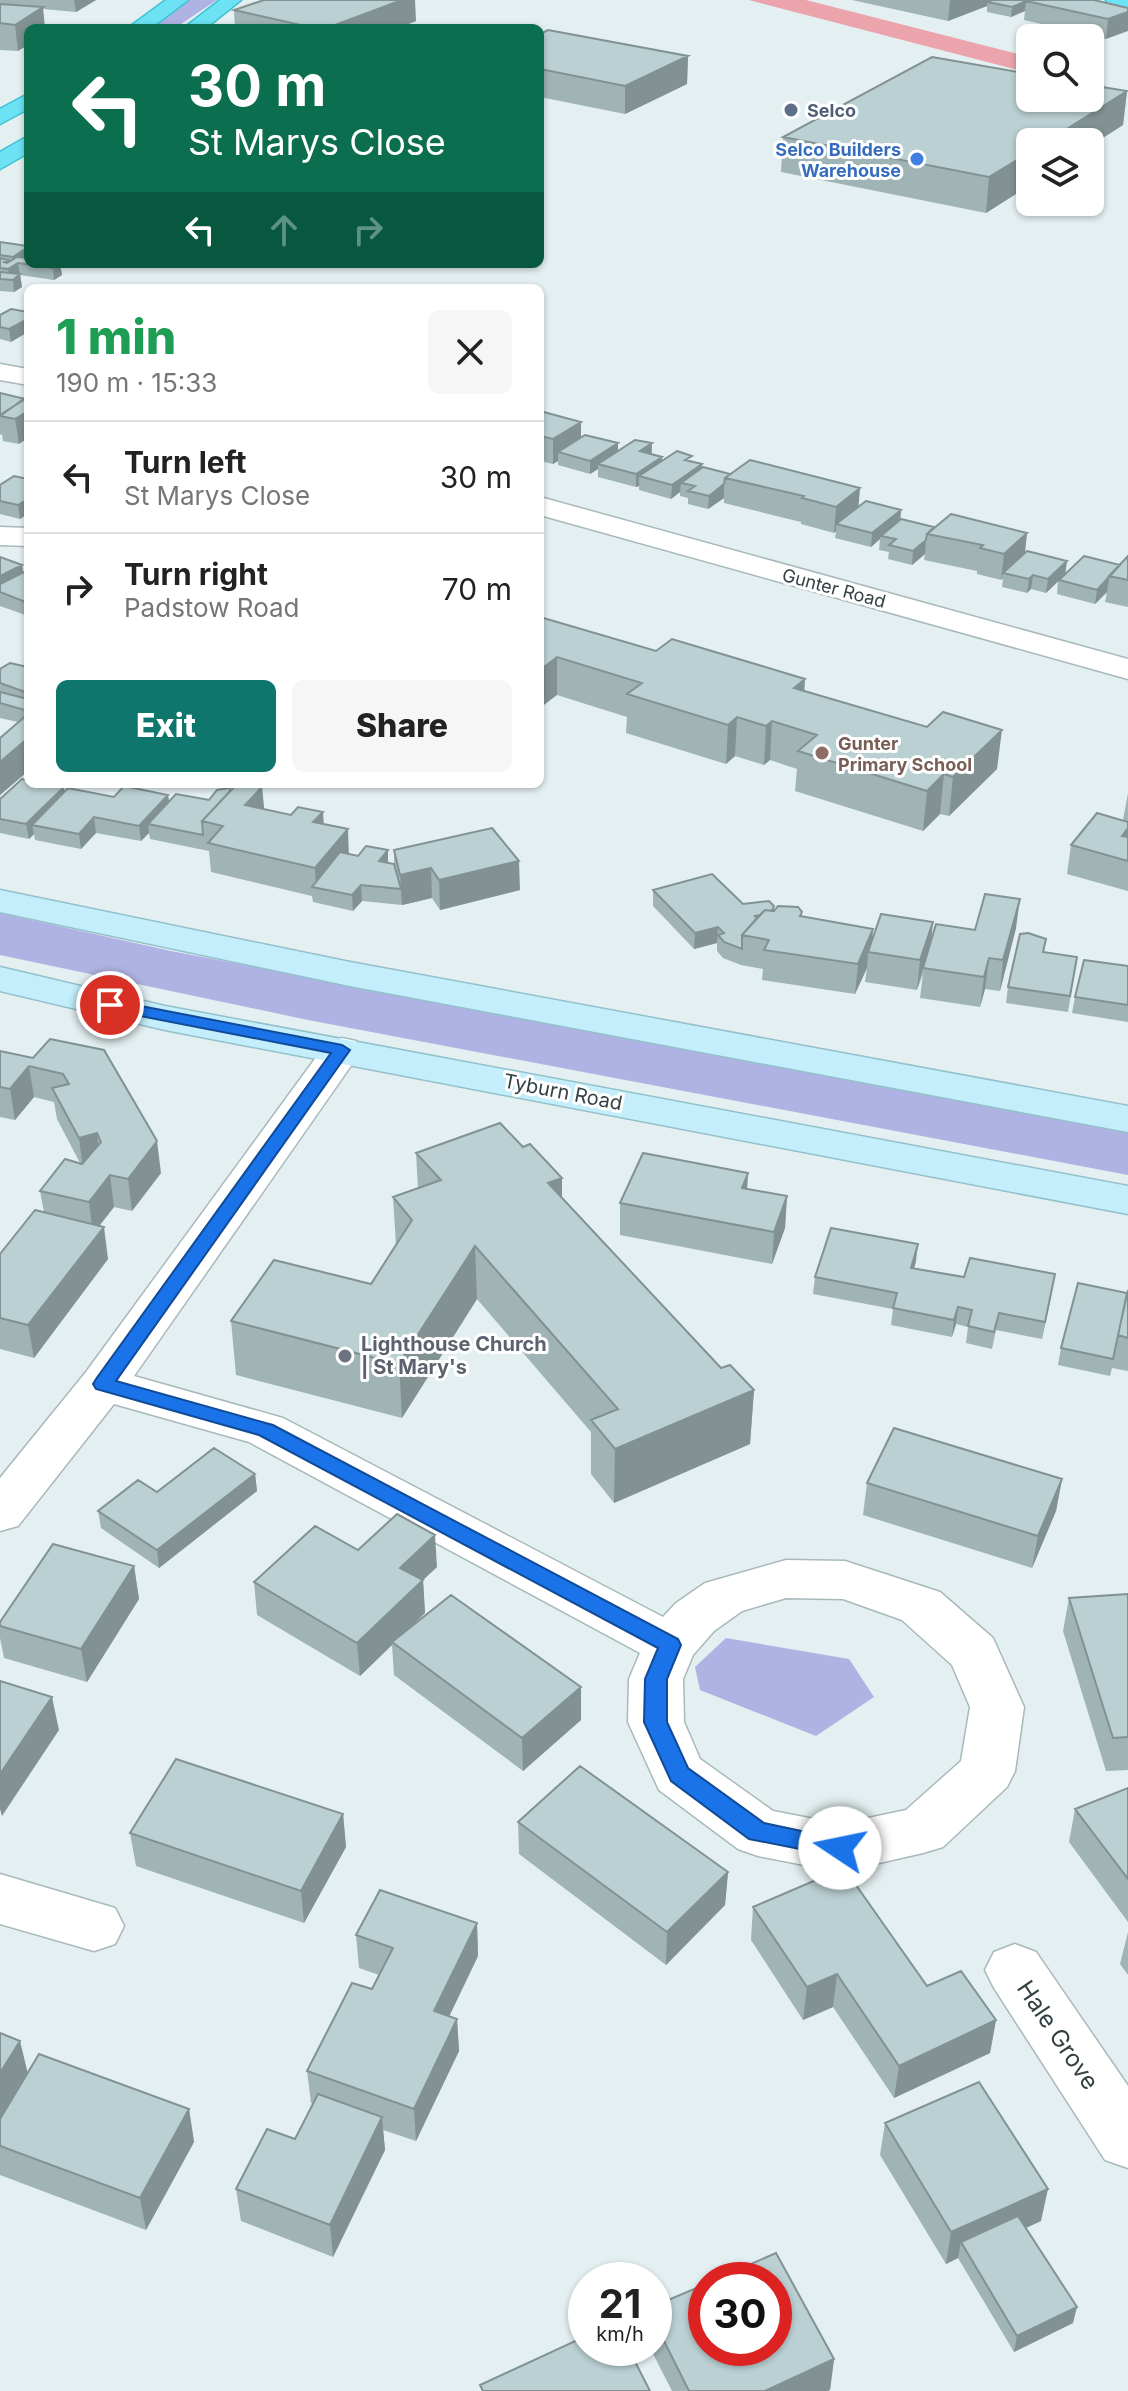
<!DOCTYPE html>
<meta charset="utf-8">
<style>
:root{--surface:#fff;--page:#f6f6f6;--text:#222;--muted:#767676;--line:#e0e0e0;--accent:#0f766e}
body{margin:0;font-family:Inter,sans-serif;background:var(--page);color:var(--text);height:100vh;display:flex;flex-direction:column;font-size:30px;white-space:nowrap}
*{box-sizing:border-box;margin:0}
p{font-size:26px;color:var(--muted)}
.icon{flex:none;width:44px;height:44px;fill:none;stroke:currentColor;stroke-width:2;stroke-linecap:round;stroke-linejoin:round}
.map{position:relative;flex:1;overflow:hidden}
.details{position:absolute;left:24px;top:284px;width:520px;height:504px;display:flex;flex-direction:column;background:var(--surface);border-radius:12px;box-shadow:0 2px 6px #0004}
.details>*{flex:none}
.top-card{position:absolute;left:24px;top:24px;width:520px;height:244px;border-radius:12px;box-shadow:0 2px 6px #0004;background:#0b6e4f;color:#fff;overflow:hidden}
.tools{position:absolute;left:1016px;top:24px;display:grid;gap:16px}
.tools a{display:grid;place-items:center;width:88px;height:88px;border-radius:12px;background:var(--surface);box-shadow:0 2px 6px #0004;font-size:40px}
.speed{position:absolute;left:568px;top:2262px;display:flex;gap:16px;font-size:40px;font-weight:700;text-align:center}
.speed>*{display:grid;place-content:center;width:104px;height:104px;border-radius:50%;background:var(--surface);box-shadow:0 2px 6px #0004;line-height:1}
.speed small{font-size:20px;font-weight:400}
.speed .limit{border:12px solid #d22;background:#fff;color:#111}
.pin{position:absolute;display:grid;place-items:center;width:68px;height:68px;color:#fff;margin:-34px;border:4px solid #fff;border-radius:50%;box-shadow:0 2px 8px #0007}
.me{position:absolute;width:88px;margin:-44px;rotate:281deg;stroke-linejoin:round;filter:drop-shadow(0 0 6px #0008)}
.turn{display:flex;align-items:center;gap:28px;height:168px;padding:0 32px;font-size:36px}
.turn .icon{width:104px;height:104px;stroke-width:2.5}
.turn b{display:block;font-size:56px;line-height:68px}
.lanes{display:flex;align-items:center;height:76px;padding:0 32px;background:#0003;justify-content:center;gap:40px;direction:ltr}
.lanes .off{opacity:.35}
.round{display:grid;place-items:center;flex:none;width:84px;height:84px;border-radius:12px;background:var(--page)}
.summary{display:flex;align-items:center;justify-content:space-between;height:136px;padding:0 32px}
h1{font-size:48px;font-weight:800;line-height:60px;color:#1e9e55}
.action{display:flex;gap:16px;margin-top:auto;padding:16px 32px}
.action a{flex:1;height:92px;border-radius:12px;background:var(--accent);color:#fff;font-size:32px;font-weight:800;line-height:92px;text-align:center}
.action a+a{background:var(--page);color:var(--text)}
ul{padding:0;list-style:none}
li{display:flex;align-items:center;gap:24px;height:112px;padding:0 32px;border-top:2px solid var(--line)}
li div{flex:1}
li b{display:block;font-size:30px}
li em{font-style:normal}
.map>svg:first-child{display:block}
.green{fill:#afb3e3}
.water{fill:#eba3ac}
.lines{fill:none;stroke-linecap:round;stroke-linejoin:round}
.street-casing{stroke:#a8b9bb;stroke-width:3}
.secondary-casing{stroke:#94c0cb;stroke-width:3}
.highway-casing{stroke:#3dc3d2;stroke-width:3}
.street{fill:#fff;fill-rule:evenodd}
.secondary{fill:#c4eefb;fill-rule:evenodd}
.highway{fill:#6ce2f4;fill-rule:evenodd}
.wall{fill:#a0b3b5}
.shaded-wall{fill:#829293}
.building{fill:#bad0d2;stroke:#829293;stroke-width:2}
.route{fill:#1a73e8;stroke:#114b97;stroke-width:2}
.service-dot{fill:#5c6f8a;stroke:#fff;stroke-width:3}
.shop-dot{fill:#3f7fe0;stroke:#fff;stroke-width:3}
.education-dot{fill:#8d6e63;stroke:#fff;stroke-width:3}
.worship-dot{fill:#6b7280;stroke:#fff;stroke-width:3}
.labels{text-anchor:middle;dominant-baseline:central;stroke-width:6;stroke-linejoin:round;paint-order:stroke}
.far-service-label{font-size:18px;font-weight:bold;fill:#4e5e75;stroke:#fff;text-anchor:start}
.far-shop-label{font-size:18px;font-weight:bold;fill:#366cbe;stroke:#fff;text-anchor:end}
.far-street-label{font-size:18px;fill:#344142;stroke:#fff}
.far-education-label{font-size:18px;font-weight:bold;fill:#785e54;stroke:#fff;text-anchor:start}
.street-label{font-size:20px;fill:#344142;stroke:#fff}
.worship-label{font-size:20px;font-weight:bold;fill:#5b616d;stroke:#fff;text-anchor:start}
.near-street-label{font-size:24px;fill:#344142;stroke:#fff}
</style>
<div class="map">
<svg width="1128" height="2391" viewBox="0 0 1128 2391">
<rect width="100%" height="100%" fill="#e4eff1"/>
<path class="green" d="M189 0H217L175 28H147Z
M0 913 171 951 1128 1131V1175L308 1020 0 955Z
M726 1638 849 1659 874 1697 816 1736 700 1690 695 1667Z"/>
<path class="water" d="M749 0H806L1030 57V73Z"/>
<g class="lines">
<g class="street-casing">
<path id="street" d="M0 364 28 369V385L0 380Z
M540 497 1128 659V679L540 515Z
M0 527 28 528V546L0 545Z
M342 1038 356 1041 362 1050 134 1376 283 1418 663 1617 676 1603 705 1583 786 1560 845 1561 940 1592 993 1638 1024 1707 1015 1771 1007 1787 943 1847 923 1853 840 1872 758 1856 738 1849 659 1790 628 1722 629 1679 640 1653 249 1442 114 1404 18 1526 0 1531V1478L86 1372 328 1041ZM786 1598 843 1599 902 1620 952 1665 970 1707 961 1761 906 1810 840 1824 773 1811 700 1759 684 1722 683 1679 693 1655 714 1631 742 1611Z
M0 1874 115 1908 124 1926 115 1944 94 1951 0 1924Z
M1015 1944 1036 1952 1128 2086V2168L1105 2160 994 1988 985 1970 994 1952Z"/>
</g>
<g class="secondary-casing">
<path id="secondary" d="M0 890 350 962 1128 1106V1132L350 986 0 912Z
M0 967 165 1006 1128 1186V1214L165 1030 0 991Z"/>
</g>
<g class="highway-casing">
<path id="highway" d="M166 0H188L151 28H128Z
M220 0H241L206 28H184Z
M1106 0H1128V9L1108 4Z
M28 94V109L0 124V109Z
M28 136V153L0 169V152Z"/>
</g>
<use href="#street" class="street"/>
<use href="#secondary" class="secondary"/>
<use href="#highway" class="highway"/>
</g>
<path class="wall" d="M0 0H96L76 12 43 9 18 51 0 50Z
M852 0H1094L1128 8 1106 39 1024 20 1025 11 1011 17 987 12V6L948 21Z
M234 10 416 21 398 28H235Z
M540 34 688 56 687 84 625 114 540 97Z
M1127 91 1123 125 986 213 781 172 783 137Z
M0 242 28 264H60L62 275 54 280 20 275 22 287 14 292 0 291Z
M28 312V337L26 333 11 342 0 339V315Z
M0 393 25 399 19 444 3 441 2 434 0 435Z
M540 411 581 422V437L618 451 652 443V454L662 457V461L691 462 702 464V468L858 507 901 510 900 520 934 527 1027 533 1025 553 1067 561 1065 573 1120 565 1128 556V607L1105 602 1107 592 1095 604 1057 594 1058 581 1046 593 1031 589 1027 593 1002 587 1003 579 1001 580 977 574V571L924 560 925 554 912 565 888 559 889 552 879 550 880 539 871 547 835 538 836 531 834 533 801 524V522L724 503V498L708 509 688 504V498L680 496V492L671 499 639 490V486L636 487 598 477V469L590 474 558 465V461L553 464 540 461Z
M28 479 20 519 0 514V485Z
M0 557 22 565 23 573 28 570V616L0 606Z
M540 617 656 651 804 691 997 769 949 816 940 814 923 831 795 791 797 769 770 760 764 765 735 756 726 764 626 733 627 717 557 695Z
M28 667V771L0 795V738L18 722 0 718V669Z
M65 792 114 797 168 795 169 802 264 809 291 815 323 812V824L349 854 394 864V850L520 890 440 910 432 898 402 905 362 901 353 911 313 902 312 896 211 872 209 851 150 839 149 833 141 841 96 833 81 849 35 840 34 834 29 839 0 833V799Z
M1128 793V891L1067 874 1071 845 1123 820Z
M653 890 743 904 774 906 773 911 802 912V916L873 929 872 940 933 922 930 944 975 930 1016 928 1000 991 985 989 980 1007 920 998 923 974 917 990 865 982 867 968 855 994 762 980 763 969 741 965 723 958 717 951V943L694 949 653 906Z
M1046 939 1044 952 1077 957 1068 1012 1006 1003 1008 987Z
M1128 966V1022L1072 1013 1075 997Z
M50 1039 161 1173 132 1211 114 1207 99 1226 108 1259 34 1358 0 1349V1254L44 1212 40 1191 80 1163 57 1119 54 1102 34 1097 15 1120 0 1117V1051L33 1058Z
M523 1147 562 1178V1197L721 1368 754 1390 750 1444 614 1503 591 1474V1432L477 1299 402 1418 236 1375 231 1321 371 1284 396 1245 393 1197 418 1188 416 1153Z
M748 1173 747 1189 787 1196 785 1228 772 1264 620 1235V1203Z
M916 1261 914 1268 964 1277 1055 1274 1042 1339 996 1330 992 1349 966 1343 968 1327 956 1324 952 1337 891 1325 893 1309 813 1294 815 1277Z
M1128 1290V1371L1112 1368 1110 1376 1058 1365 1061 1348 1127 1293Z
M255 1474 257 1491 159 1568 101 1528 98 1511Z
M1062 1479 1056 1511 1032 1568 863 1515 867 1483Z
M358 1550 437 1567 423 1580 425 1613 407 1631 581 1687V1720L523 1771 394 1675 392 1645 360 1676 257 1615 254 1582Z
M134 1566 139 1599 87 1682 4 1658 0 1638V1626Z
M1128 1594V1770L1106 1771 1063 1631 1069 1598Z
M1128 1788V1922L1069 1842 1075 1809Z
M343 1814 346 1847 304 1923 136 1866 130 1833Z
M518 1822 728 1872 725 1905 666 1965 519 1854Z
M753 1907 927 1986 996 2020 990 2053 894 2098 833 2007 803 2020 751 1940Z
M477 1923 478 1956 449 2016 457 2019 459 2051 416 2141 383 2130 385 2150 333 2257 241 2221 236 2189 295 2139 313 2104 311 2103 307 2071 372 1989 379 1975 359 1968 356 1935Z
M1128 1932V1975L1120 1964Z
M28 2073 189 2109 194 2142 146 2230 0 2175V2119Z
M885 2123 1041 2221 1026 2228 1073 2323 1014 2352 958 2258 946 2264 880 2155Z
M654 2306 834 2359 830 2390 672 2391 650 2348H654Z"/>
<path class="shaded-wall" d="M74 0H96L76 12Z
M402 0H415L416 21 398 28H327Z
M950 0H1004L988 2 987 6 948 21Z
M1026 1 1025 11 1011 17 1012 7Z
M43 7 45 28H28V45L18 51 15 25Z
M1128 12V31L1106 39 1108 19Z
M688 56 687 84 625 114V86Z
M1127 91 1123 125 1090 146V142H1046Z
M1030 152V185L986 213 989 177Z
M28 247V260L18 263 20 275 10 280 8 269 4 262 8 260 9 268 14 265 13 257Z
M59 264H60L62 275 54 280 53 268Z
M20 274 22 287 14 292 13 280Z
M28 319V325H25L26 333 11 342 9 329Z
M28 404V438L19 444 15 419Z
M581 422V447L558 452V461L553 464V439Z
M618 443V456L598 464V469L590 474V461Z
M652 443 651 457 640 451Z
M662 457V470L639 476V486L636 487V474Z
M702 464V478L681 483 680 492 671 499 672 485Z
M724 484V498L708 509 709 496Z
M860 488 858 514 836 524V531L834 533 836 507Z
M28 499V514L20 519 18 505Z
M901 510 900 524 881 536 880 539 871 547 872 533Z
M1027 533 1024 559 1003 573 1001 580 1004 554Z
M926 540 925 554 912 565 913 551Z
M1067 561 1065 575 1046 593 1048 579Z
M22 565 24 579 0 591V576Z
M1033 575 1031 589 1027 593 1029 579Z
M1109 578 1107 592 1095 604 1097 590Z
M557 657V695L540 708V670Z
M805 679 803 717 794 688Z
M737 717 735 756 726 764 728 725Z
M772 721 770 760 764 765 766 726Z
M1002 730 997 769 949 816 953 777Z
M28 739V771L0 795V762Z
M944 774 940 814 923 831 927 791Z
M64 787 66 802 32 825 34 834 29 839 26 824Z
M262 787 265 816 245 805Z
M168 795 170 810 148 824 149 833 141 841 139 826Z
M323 812 325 841 313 822Z
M94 817 96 833 81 849 79 834Z
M1128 828V846L1122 836Z
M348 829 349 858 316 888 315 868Z
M388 850V865L379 861Z
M519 861 520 890 440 910 439 880Z
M431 868 432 898 402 905 400 875Z
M361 885 362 901 353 911 352 895Z
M1020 899 1016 928 1000 991 1003 960Z
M933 922 930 952 923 968 917 990 920 960Z
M718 927 717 943 694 949 695 933Z
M873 929 871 953 868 952 867 968 855 994 858 964Z
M989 958 985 989 980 1007 984 977Z
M29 1066 34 1097 15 1120 10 1089Z
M97 1133 101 1164 83 1169 79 1138Z
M157 1141 161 1173 132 1211 128 1179Z
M748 1173 746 1205 742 1188Z
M110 1175 114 1207 93 1234 89 1202Z
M562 1178V1230L548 1183Z
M787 1196 785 1228 772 1264 774 1232Z
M104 1227 108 1259 34 1358 28 1325Z
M918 1244 916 1261 910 1284 911 1268Z
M475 1246 477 1299 402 1418 399 1364Z
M1055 1274 1052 1291 1042 1339 1045 1322Z
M958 1307 956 1324 952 1337 954 1320Z
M754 1390 750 1444 614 1503 615 1449Z
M255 1474 257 1491 159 1568 157 1550Z
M1062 1479 1056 1511 1032 1568 1038 1536Z
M435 1535 437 1567 423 1580 425 1613 394 1643 392 1642V1645L360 1676 357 1643 400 1568Z
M134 1566 139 1599 87 1682 81 1649Z
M581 1687V1720L523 1771 522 1738Z
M52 1697 59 1730 2 1816 0 1809V1774Z
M343 1814 346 1847 304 1923 301 1891Z
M728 1872 725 1905 666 1965 667 1932Z
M477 1923 478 1956 436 2044 434 2011Z
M837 1974 833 2007 803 2020 807 1987Z
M457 2019 459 2051 416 2141 414 2109Z
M996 2020 990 2053 894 2098 899 2066Z
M20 2041 28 2074 0 2119V2073Z
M189 2109 194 2142 146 2230 140 2198Z
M382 2117 385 2150 333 2257 330 2225Z
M1048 2189 1041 2221 968 2254 961 2242 958 2258 946 2264 951 2232Z
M1077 2307 1073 2323 1014 2352 1017 2336Z
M834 2359 830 2390 828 2391H765Z"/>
<path class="building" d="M264 0H402L327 28H314L234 10Z
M992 0H1029L1012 7 988 2Z
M1029 0H1094L1128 8V12L1108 19 1026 1Z
M0 4 43 7 15 25 0 23Z
M548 30 688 56 625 86 540 69V34Z
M932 57 1030 74V98H1090V85L1127 91 1046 142H1030V152L989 177 783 137Z
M0 242 28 246V247L13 257 0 255Z
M17 257 28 258V264H59L53 268 18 263 8 269 0 268V258L8 260 4 262 7 263Z
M0 272 20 274 13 280 0 279Z
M11 309 28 312V319L9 329 0 327V315Z
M0 393 25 399 0 415Z
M28 396V411L15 419 0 416Z
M540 411 581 422 553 439 540 436Z
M585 435 618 443 590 461 558 452Z
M635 440 652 443 640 451 662 457 636 474 598 464Z
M677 451 692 456 685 460 702 464 672 485 639 476Z
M750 460 860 488 836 507 802 498 804 496 725 478Z
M703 467 730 474 725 478 724 484 709 496 688 491 695 486 681 483Z
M14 476 28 479V499L18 505 0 501V485Z
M866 501 901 510 872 533 836 524Z
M951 514 1027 533 1004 554 980 548 983 545 927 534Z
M901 519 934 527 927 534 926 540 913 551 889 545 896 539 881 536Z
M1027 551 1067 561 1048 579 1033 575 1029 579 1003 573Z
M1084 556 1120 565 1097 590 1059 580Z
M1128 556V580L1109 576Z
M0 557 22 565 0 576Z
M28 570V603L0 592V584Z
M540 617 656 651 672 639 805 679 794 688 927 727 943 712 1002 730 953 777 944 774 927 791 798 751 817 735 772 721 766 726 737 717 728 725 627 694 642 683 557 657 540 670Z
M10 663 28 667V693L0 683V669Z
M0 692 28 699V711L0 703Z
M28 714V738L0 762V738Z
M22 779 28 780V784H48L64 787 26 824 0 819V799Z
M237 784H249L262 787 245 805 291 815 298 807 323 812 313 822 348 829 315 868 208 843 223 826 202 821Z
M124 786 168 795 139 826 94 817 79 834 32 825 68 788 114 797Z
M228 788 231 790 202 821 203 835 148 824 176 794 209 800 217 790Z
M1097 813 1128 822V828L1122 836 1128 837V861L1071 845Z
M492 828 519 861 439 880 431 868 400 875 394 850Z
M366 846 388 850 379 861 394 864 401 889 361 885 352 895 312 887 340 852 358 856Z
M712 874 743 904 769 901 774 906 772 911 765 910 760 915 755 916 757 918 742 935V949L724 942 718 935 724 933 718 927 695 933 653 890Z
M985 894 1020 899 1003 960 989 958 984 977 923 968 936 924 975 930Z
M778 906 798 907 802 912 800 916 873 929 858 964 764 950 769 940 742 935 765 910 774 911Z
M881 914 933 922 920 960 868 952Z
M1028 933 1046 939 1043 952 1077 957 1070 996 1008 987 1020 934Z
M1084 960 1128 966V1005L1075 997Z
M50 1039 104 1050 157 1141 128 1179 110 1175 89 1202 40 1191 65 1159 82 1164 101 1142 97 1133 79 1138 52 1088 69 1084 63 1074 29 1066 10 1089 0 1087V1051L33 1058Z
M500 1123 523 1147 530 1144 562 1178 548 1183 721 1368 730 1365 754 1390 615 1449 591 1420 618 1409 475 1246 399 1364 231 1321 274 1260 371 1284 412 1220 393 1197 441 1180 416 1153Z
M643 1153 748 1173 742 1188 787 1196 774 1232 620 1203Z
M35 1210 104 1227 28 1325 0 1318V1254Z
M831 1228 918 1244 911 1268 964 1277 970 1258 1055 1274 1045 1322 999 1313 994 1332 968 1326 972 1310 958 1307 954 1320 893 1308 897 1293 815 1277Z
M1078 1283 1127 1293 1113 1359 1061 1348Z
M1128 1290V1338L1118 1335Z
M894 1428 1062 1479 1038 1536 867 1483Z
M214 1448 255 1474 157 1550 98 1511 138 1480 157 1492Z
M397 1514 435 1535 400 1568 423 1580 357 1643 254 1582 315 1526 358 1550Z
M53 1544 134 1566 81 1649 0 1626V1622Z
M1128 1594V1737L1113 1738 1069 1598Z
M451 1595 581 1687 522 1738 392 1642Z
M0 1681 52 1697 0 1774Z
M176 1759 343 1814 301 1891 130 1833Z
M580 1766 728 1872 667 1932 518 1822Z
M1128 1788V1879L1075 1809Z
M844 1868 927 1986 961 1971 996 2020 899 2066 837 1974 807 1987 753 1907Z
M380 1890 477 1923 434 2011 457 2019 414 2109 307 2071 352 1983 372 1989 393 1948 356 1935Z
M0 2033 20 2041 0 2073Z
M39 2054 189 2109 140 2198 0 2146V2119Z
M979 2082 1048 2189 951 2232 885 2123Z
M318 2094 382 2117 330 2225 236 2189 267 2129 295 2139Z
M1018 2216 1077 2307 1017 2336 961 2242Z
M776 2253 834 2359 765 2391H689L654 2321V2306L706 2284V2348H774V2280H714Z
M586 2336V2348H628L650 2391H483L480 2385Z"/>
<path class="route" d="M110 1000 342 1045 350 1050 116 1381 273 1425 678 1639 681 1645 667 1679V1722L688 1768 764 1823 849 1841 852 1848 849 1855 840 1857 749 1839 671 1781 644 1722 645 1679 658 1648 259 1435 96 1389 93 1384 96 1379 331 1053 104 1009V1002Z"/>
<circle class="service-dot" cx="791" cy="110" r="8"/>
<circle class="shop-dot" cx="917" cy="159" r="8"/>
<circle class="education-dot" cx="822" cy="753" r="8"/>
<circle class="worship-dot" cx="345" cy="1356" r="8"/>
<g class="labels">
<g class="far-service-label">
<text x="807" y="110">Selco</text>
</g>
<g class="far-shop-label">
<text x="901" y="149">Selco Builders<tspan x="901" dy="21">Warehouse</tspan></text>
</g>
<g class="far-street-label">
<text transform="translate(834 588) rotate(15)">Gunter Road</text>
</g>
<g class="far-education-label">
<text x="838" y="743">Gunter<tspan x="838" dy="21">Primary School</tspan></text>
</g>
<g class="street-label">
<text transform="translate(563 1092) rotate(11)">Tyburn Road</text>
</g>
<g class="worship-label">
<text x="361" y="1344">Lighthouse Church<tspan x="361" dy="23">| St Mary's</tspan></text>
</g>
<g class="near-street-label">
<text transform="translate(1058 2035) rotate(56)">Hale Grove</text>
</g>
</g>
</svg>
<div class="tools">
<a><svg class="icon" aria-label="search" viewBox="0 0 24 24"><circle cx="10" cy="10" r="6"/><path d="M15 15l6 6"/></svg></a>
<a><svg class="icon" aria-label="layers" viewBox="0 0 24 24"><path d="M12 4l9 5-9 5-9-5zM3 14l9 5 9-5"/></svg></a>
</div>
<div class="speed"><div>21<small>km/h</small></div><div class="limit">30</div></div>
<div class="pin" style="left:110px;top:1005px;background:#d93025"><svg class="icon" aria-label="arrive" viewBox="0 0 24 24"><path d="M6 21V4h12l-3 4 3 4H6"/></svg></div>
<svg class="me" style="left:840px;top:1848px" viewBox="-20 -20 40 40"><circle r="19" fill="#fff"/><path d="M0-13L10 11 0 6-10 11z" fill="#1a73e8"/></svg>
<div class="top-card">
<div class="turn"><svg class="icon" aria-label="left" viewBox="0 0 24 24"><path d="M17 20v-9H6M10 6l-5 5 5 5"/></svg><div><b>30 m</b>St Marys Close</div></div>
<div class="lanes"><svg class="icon" aria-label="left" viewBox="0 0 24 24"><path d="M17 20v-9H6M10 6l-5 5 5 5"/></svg><svg class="icon off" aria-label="ahead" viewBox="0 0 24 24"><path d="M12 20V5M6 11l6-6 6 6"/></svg><svg class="icon off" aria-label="right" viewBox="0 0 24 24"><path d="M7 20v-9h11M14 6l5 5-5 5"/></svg></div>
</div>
<section class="details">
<div class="summary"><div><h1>1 min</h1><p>190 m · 15:33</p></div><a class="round"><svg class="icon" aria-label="close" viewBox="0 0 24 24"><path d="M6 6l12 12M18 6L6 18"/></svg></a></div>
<ul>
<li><svg class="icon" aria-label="left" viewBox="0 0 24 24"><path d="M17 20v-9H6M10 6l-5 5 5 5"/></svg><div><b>Turn left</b><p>St Marys Close</p></div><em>30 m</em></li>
<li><svg class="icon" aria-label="right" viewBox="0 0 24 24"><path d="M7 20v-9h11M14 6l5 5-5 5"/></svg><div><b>Turn right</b><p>Padstow Road</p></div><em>70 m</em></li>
</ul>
<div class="action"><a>Exit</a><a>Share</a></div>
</section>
</div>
